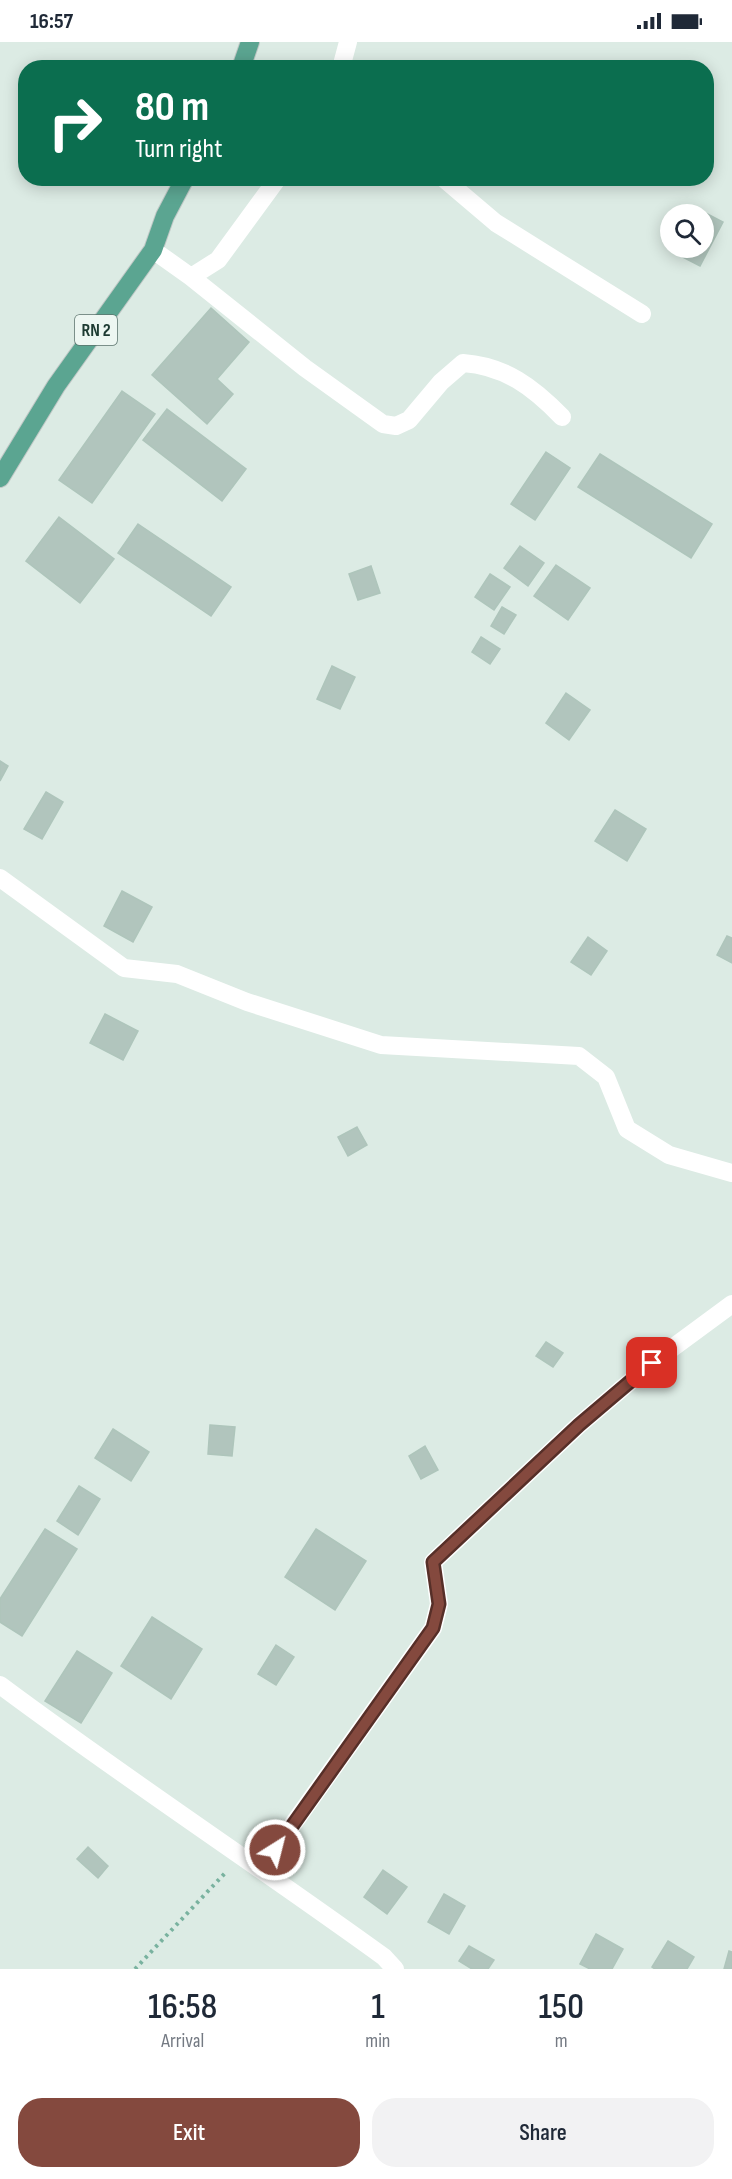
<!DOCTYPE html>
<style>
:root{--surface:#fff;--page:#f2f2f3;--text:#1f2937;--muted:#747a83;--accent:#84493e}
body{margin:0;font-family:"Sofia Sans Condensed",sans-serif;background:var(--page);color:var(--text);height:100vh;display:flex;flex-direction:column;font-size:22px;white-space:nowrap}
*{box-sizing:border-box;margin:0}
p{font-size:20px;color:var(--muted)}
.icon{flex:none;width:33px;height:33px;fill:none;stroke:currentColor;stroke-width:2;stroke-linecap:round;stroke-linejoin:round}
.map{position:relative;height:1927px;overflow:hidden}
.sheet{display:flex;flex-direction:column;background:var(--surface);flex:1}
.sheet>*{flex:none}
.guide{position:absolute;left:18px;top:18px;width:696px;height:126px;border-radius:24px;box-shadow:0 3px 15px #0003;background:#0b6e4f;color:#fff;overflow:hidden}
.fabs{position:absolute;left:660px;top:162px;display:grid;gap:12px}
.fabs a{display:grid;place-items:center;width:54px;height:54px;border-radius:50%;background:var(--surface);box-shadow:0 3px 15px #0003;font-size:30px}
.pin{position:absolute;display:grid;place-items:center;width:51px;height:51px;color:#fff;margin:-26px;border-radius:12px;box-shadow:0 3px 9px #0006}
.me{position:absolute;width:66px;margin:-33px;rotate:36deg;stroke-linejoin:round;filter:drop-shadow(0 0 4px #0008)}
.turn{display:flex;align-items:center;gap:21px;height:126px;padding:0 18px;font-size:27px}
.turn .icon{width:78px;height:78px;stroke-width:2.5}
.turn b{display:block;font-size:42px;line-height:51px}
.eta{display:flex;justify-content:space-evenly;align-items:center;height:102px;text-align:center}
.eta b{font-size:36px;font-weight:600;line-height:42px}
.cta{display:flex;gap:12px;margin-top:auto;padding:12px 18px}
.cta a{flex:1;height:69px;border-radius:24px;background:var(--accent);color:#fff;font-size:24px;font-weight:600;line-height:69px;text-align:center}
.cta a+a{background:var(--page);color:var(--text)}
.status{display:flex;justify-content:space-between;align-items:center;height:42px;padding:0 30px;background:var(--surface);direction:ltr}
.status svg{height:16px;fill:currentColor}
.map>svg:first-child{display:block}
.building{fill:#b1c5bd;stroke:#aec5bb;stroke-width:1.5}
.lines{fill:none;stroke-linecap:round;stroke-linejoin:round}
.primary-casing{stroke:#c0c8c6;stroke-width:20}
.path{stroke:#79b29f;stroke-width:4;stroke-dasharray:3 4.5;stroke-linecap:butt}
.street{stroke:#fff;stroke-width:18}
.primary{stroke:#5ba591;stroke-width:18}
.route-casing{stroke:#562f28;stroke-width:15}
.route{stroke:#84493e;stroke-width:10}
.labels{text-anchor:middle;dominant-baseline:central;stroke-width:6;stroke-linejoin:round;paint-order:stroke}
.shield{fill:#edf7f2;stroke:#5b736c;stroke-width:1.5}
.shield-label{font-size:18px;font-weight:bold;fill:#1d3b32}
</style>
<div class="status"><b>16:57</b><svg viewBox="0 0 49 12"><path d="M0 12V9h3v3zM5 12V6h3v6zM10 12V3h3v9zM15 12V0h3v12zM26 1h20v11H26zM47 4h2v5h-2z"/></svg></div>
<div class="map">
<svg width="732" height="1927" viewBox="0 0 732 1927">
<rect width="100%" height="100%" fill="#dcebe4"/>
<path class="building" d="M694 165 723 180 700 224 671 209 673 206H704V172H690Z
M211 266 249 300 217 337 233 352 207 382 152 333Z
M122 349 155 372 92 461 59 438Z
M167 367 246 427 222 459 143 398Z
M546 410 570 426 535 478 511 462Z
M600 412 712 482 691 516 578 445Z
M59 475 114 517 80 561 26 519Z
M138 482 231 545 211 574 118 511Z
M520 504 544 521 528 544 504 526Z
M556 523 590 546 568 578 534 554Z
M371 524 380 551 358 558 349 532Z
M490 532 510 545 494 568 475 555Z
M502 565 516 573 504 592 491 584Z
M481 595 500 607 490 622 472 610Z
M332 624 355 635 340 667 317 657Z
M566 651 590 668 569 698 546 681Z
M0 719 8 724 0 739Z
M46 750 63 760 42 797 24 787Z
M615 768 646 787 627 819 595 799Z
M122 849 152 865 133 900 104 884Z
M727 894 732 896V921L717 913Z
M588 895 607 909 591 933 571 920Z
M105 972 138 989 123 1018 90 1001Z
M357 1085 367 1103 348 1114 338 1095Z
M546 1300 563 1311 553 1325 536 1314Z
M210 1383 235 1385 232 1414 208 1412Z
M113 1387 149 1410 131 1439 95 1416Z
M425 1404 438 1428 421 1437 409 1414Z
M79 1444 100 1457 78 1493 57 1479Z
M45 1487 77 1507 22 1594 0 1580V1557Z
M316 1487 366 1519 335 1568 285 1535Z
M152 1575 202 1607 171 1657 121 1624Z
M276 1603 294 1615 276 1643 258 1632Z
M77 1609 112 1631 81 1681 45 1659Z
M88 1805 108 1824 98 1836 77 1817Z
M383 1828 407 1845 387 1872 364 1855Z
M444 1852 465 1864 449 1892 428 1880Z
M596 1892 623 1907 612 1927H590L580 1922Z
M668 1899 694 1915 687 1927H655L652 1925Z
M469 1904 494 1918 488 1927H472L459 1919Z
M729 1909 732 1910V1927H724Z"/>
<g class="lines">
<g class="primary-casing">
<path id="primary" d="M241 26 250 0
M0 436 56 344 153 208 165 174 185 136"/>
</g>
<path class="path" d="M135 1927 226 1830"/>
<path class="street" d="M341 26 348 0
M443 136 496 181 642 272
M153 208 191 235 305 326 383 382 396 384 409 378 441 340 463 321C505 324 533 345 562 375
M191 235 218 218 278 136
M0 836 124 926 177 932 247 960 381 1003 579 1014 606 1035 627 1087 669 1113 732 1131
M0 1643C126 1737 257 1823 384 1915L395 1927
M261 1827 433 1586 439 1562 433 1520 579 1383 652 1321 732 1262"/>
<use href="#primary" class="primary"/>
</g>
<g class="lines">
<g class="route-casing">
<path id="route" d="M275 1808 433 1586 439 1562 433 1520 579 1383 652 1321"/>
</g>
<use href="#route" class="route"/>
</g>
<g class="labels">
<rect class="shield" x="75" y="273" width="42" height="30" rx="4.5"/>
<g class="shield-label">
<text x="96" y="288">RN 2</text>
</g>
</g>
</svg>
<div class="fabs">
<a><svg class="icon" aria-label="search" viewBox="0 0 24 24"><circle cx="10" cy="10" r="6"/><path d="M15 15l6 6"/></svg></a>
</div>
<div class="pin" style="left:652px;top:1321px;background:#d93025"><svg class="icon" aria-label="arrive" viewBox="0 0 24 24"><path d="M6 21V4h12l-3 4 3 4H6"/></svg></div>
<svg class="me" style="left:275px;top:1808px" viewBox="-20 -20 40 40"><circle r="17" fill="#84493e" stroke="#fff" stroke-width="3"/><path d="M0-11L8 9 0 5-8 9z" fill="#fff"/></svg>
<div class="guide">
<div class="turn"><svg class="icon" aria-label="right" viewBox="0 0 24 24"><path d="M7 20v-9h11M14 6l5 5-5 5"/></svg><div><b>80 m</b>Turn right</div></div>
</div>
</div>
<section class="sheet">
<div class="eta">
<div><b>16:58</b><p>Arrival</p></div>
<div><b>1</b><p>min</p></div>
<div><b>150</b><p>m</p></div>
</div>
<div class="cta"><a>Exit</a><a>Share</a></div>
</section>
